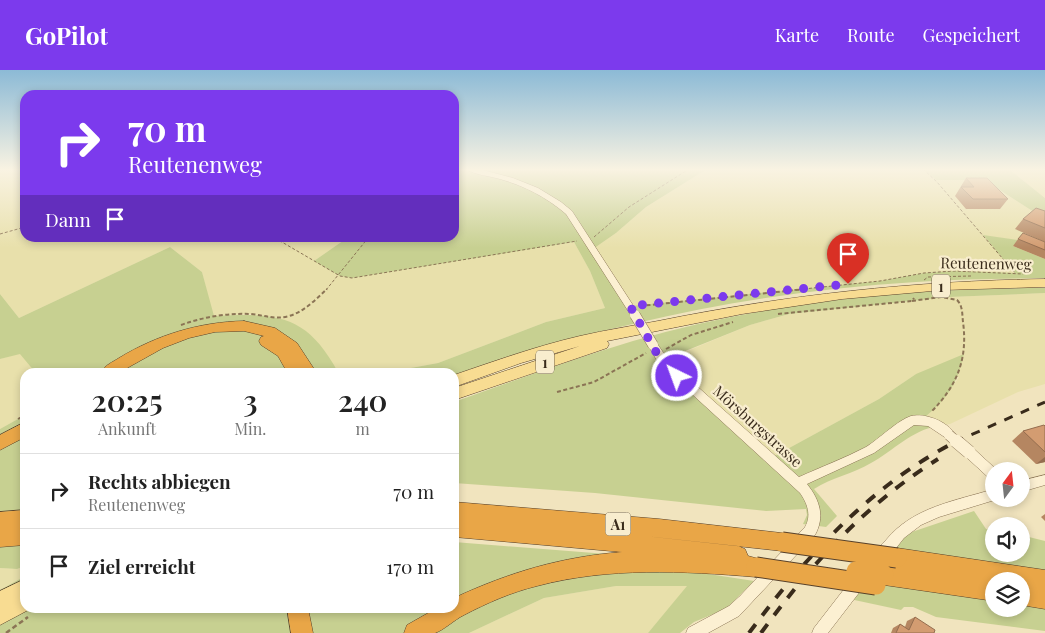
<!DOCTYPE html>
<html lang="de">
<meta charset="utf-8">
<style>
:root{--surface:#fff;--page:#f2f2f2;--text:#222;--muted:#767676;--line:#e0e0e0;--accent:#7c3aed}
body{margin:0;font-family:"Playfair Display",serif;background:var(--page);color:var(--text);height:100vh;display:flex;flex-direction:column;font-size:19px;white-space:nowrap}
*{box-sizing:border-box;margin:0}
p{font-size:16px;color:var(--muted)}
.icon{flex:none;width:28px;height:28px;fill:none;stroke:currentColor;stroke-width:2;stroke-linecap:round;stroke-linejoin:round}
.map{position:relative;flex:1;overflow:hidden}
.sheet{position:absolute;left:20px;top:298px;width:439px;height:245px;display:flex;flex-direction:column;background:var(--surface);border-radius:15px;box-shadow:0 2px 8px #0003}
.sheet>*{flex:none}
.hud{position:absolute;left:20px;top:20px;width:439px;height:152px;border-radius:15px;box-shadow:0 2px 8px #0003;background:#7c3aed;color:#fff;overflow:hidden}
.needle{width:32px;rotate:15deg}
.controls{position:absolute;left:985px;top:392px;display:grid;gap:10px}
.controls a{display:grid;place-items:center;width:45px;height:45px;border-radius:50%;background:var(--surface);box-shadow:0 2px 8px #0003;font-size:25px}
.pin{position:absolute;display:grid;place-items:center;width:42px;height:42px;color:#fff;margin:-51px -21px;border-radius:50% 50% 50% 0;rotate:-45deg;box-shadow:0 0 5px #0007}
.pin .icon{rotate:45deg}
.me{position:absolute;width:55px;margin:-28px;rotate:318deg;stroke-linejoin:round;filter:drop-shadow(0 0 4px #0008)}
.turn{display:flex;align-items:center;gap:18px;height:105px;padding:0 25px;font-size:22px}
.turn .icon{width:65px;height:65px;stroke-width:2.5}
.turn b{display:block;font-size:35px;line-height:42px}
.then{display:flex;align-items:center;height:48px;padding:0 25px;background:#0003;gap:10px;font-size:19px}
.eta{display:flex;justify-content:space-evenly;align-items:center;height:85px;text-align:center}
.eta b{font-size:30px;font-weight:600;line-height:35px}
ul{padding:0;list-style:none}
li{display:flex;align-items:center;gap:15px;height:75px;padding:0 25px;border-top:1px solid var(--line)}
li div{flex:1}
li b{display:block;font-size:19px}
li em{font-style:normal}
header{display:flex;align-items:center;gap:30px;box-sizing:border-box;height:70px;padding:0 25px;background:var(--accent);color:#fff}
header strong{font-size:24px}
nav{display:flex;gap:28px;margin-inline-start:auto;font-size:18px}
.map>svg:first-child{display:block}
.farmland{fill:#e8e0ab}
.green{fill:#c7d091;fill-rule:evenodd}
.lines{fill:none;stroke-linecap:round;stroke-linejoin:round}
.minor-casing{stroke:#8b7455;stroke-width:1}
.major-casing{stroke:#58412a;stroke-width:1}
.highway-casing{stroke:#58412a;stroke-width:1}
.path-far2{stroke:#8b7455;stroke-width:1;stroke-dasharray:3 2;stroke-linecap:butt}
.path-far1{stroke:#8b7455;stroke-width:2;stroke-dasharray:4 2.5;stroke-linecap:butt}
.path{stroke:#8b7455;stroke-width:2.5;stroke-dasharray:5 3;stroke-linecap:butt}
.minor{fill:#fcf0d2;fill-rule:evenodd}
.major{fill:#f8dc92;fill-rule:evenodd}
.highway{fill:#e9a647;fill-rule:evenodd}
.rail-far1{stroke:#392b1b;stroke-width:3;stroke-dasharray:9 9;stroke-linecap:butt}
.rail{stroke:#392b1b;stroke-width:4;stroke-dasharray:11 11;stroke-linecap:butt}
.minor-bridge-far1-casing{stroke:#8b7455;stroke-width:11;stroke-linecap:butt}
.minor-bridge-casing{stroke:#8b7455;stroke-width:14;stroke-linecap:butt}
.highway-bridge-casing{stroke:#58412a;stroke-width:21;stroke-linecap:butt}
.minor-bridge-far1{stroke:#fcf0d2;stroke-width:10}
.minor-bridge{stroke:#fcf0d2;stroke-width:13}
.highway-bridge{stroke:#e9a647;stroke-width:19}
.wall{fill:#b58661}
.shaded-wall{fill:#946d4f}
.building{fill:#d39c71;stroke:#946d4f}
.route{stroke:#7c3aed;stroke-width:9;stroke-dasharray:0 16.2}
.labels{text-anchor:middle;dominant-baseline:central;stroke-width:4.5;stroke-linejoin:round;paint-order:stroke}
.shield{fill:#f8edce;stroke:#726551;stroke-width:1}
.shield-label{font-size:14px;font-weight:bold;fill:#392b1b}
.street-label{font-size:15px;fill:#392b1b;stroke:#f8edce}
</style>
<header>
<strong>GoPilot</strong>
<nav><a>Karte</a><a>Route</a><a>Gespeichert</a></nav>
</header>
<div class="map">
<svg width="1045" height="563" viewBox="0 0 1045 563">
<rect width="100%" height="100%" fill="#f1e4be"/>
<path class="farmland" d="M0 99H25V168H347L314 191 465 189 574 172 590 201 605 238 546 252 438 293 389 302H338L335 297 280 248 250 244 213 246 202 202 170 177 19 248 0 224Z
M707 99H923L936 110H984L1045 149V189L1013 176 1017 170 984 166 1015 203 954 201 924 203 880 211 630 236 593 179 616 163 646 137Z
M1009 99H1045V128Z
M1045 223V314L1018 322 950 354 938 356 922 349 946 326 959 307 916 304 879 329 769 389 663 291 750 255 789 244 949 227Z
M21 283 35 302H25V345L0 359V289Z
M25 496V506L0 520V498L17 499Z
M616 516H688L648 563H469L544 528Z"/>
<path class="green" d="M454 99H707L646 137 616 163 593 179 630 236 880 211 924 203 954 201 1015 203 983 165 1018 170 1013 176 1045 189V208C1002 209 959 209 916 212 759 221 602 255 454 305V302H389L438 293 546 252 605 238 590 201 574 172 352 208 340 206 314 191 347 168H454Z
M923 99H1009L1045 128V149L984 110H936Z
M170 177 202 202 214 246C276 243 306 243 338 302H35L20 284 0 289V224L19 248Z
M1045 218V223L949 227 789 244 750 255 663 290 769 389 879 329 916 304 964 284C956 317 948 327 923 349L938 356C912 360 893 381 871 393 853 404 832 407 814 419L837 446 826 457 803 454 807 445 806 439 766 441 595 423 454 413V332C513 311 573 289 633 271 767 232 906 218 1045 218Z
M25 345V496L17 499 0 498V359Z
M974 441 986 459 994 460V484H1021V465L1045 471V561L936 547 913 537H904L901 540 845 528 897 467ZM994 511H1021V539H994Z
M454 472 607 484 551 501 471 540 518 520 568 506 646 500 702 503 754 511 726 539 694 552 680 563H648L687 516H616L544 528 469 563H0V520L25 506V538H454Z"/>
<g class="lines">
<g class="minor-casing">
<path id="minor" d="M466 99H479L513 108 538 118 561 132 572 141 638 243 640 245 638 247H632L566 144C546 127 525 116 500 109 490 106 475 105 466 99Z
M653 271 656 272 667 288 681 302 799 407C821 397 845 388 866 377 879 369 898 350 911 346 925 343 948 351 955 365L953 368 949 370 928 356 914 355 874 383 807 414C820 430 825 447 815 465L739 546 708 563H686L688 558 729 536 740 526 805 457C812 445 807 433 800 423L659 294 648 275Z
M969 377 973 378 998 401H994V410L990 409 965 386 963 382 965 378Z
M1045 405V415L1021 422V411Z
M994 419V429H998L939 447 921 455 904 468 886 491 881 492 876 491 874 486C877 480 881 475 886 470 913 437 955 431 994 419Z
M860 503 865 505 867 510 865 515 828 563H812L814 558 855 505Z"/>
</g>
<g class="major-casing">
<path id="major" d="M1045 209V217L943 220 842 229 742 244 607 271 609 274 607 278 454 330V318L580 276 521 293 454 317V305C495 291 537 276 580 266 606 260 632 256 658 251 786 225 914 211 1045 209Z
M25 509V538H32L0 555V521Z"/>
</g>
<g class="highway-casing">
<path id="highway" d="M244 251 275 258 297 273 316 302H287L278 286 261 275 259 271 261 267 264 266 244 261 215 262 189 268 163 278 120 302H101C105 295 113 292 119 288 157 265 199 252 244 251Z
M25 352V367L0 380V365Z
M454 432 659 449 782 463 789 465 792 472 789 479 782 481 635 465 738 476 745 479 748 486 763 490 766 497 763 504 756 507C683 501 609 497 537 516 512 522 487 533 464 545 454 550 444 560 435 563 426 563 413 563 404 563L407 555 437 538H454V528C510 502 561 487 622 482L454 467Z
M25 440V475L0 477V442Z
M897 478 1045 500V539L1021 535V511H994V531L884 515 877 512 874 505 877 498 884 495 893 496 890 495 887 488 890 481Z
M287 538H308L313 563H291Z"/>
</g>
<path class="path-far2" d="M878 99 923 100
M923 99 937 112 1015 203
M0 164 25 157
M594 167 629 137 689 99
M275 168 340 206 352 208 577 171
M924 210 928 207 971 206
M326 220 368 168
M794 220 880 211 924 203 954 201 1023 204"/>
<path class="path-far1" d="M912 231 941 227 957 230C963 236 962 244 963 252 968 289 957 316 931 342
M640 236 806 219
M778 244 912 231 914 228
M181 255C203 247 227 243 250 244 264 245 275 250 289 246 304 242 316 229 327 219
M666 279 691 265 733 252
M92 302 97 299
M557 322 594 312 646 283
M18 349 25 345"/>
<path class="path" d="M6 563 28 547"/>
<use href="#minor" class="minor"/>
<use href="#major" class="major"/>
<use href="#highway" class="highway"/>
<path class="rail-far1" d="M955 372 1045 332"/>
<path class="rail" d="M749 563C806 486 871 415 957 371
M761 563C811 494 866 434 938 389"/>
<g class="minor-bridge-far1-casing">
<path id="minor-bridge-far1" d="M635 245 653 275
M949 365 957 372"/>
</g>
<g class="minor-bridge-casing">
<path id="minor-bridge" d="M956 371 969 382"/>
</g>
<g class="highway-bridge-casing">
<path id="highway-bridge" d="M782 472 897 488
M756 497 876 515
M856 501 884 505"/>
</g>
<use href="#minor-bridge-far1" class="minor-bridge-far1"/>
<use href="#minor-bridge" class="minor-bridge"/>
<use href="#highway-bridge" class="highway-bridge"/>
</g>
<path class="wall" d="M966 108 1008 129 1000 139H966L955 126Z
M1045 141V172L1015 159 1023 149Z
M1018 169 1045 172V189L1013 176Z
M1045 356V392L1036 394 1012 371 1023 361Z
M1045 444V451L1041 447Z
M915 547 934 563H891L893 558 900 554 905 557 907 551Z"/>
<path class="shaded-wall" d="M1045 387V392L1036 394Z"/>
<path class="building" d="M966 108H987L1008 129H973L961 117H974Z
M1036 138 1045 141V158L1023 149Z
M1023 163 1045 172V180L1018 169Z
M1044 355 1045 356V382L1023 361Z
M915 547 935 560 934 563H896L900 554 909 560Z"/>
<linearGradient id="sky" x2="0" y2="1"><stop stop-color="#8cbad6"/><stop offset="0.56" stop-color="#f9f3e2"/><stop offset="1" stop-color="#f9f3e2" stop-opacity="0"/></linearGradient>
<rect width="1045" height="178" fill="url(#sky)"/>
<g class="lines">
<path class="route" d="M677 306 656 282 630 236 848 214"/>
</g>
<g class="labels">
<g class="shield">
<rect x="932" y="204.5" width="18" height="23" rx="4"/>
<rect x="536" y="280.5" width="18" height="23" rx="4"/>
<rect x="605.5" y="442.5" width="25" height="23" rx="4"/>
</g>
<g class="shield-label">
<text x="941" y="216">1</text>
<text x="545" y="292">1</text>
<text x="618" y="454">A1</text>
</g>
<g class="street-label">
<text transform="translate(986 193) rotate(1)">Reutenenweg</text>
<text transform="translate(758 356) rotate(42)">Mörsburgstrasse</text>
</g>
</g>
</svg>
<div class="controls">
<a><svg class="needle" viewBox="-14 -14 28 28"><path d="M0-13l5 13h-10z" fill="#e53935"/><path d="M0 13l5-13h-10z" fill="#767676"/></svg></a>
<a><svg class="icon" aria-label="sound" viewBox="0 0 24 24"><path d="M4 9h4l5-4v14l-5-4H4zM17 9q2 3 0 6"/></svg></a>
<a><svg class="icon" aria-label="layers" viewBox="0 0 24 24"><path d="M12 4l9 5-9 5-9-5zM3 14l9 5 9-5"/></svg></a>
</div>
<div class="pin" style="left:848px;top:214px;background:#d93025"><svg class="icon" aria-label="arrive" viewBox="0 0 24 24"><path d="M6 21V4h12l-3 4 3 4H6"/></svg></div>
<svg class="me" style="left:677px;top:306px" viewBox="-20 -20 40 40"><circle r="17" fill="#7c3aed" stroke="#fff" stroke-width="3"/><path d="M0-11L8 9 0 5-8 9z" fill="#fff"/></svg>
<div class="hud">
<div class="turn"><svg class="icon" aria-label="right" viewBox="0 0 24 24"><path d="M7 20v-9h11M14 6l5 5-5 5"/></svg><div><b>70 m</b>Reutenenweg</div></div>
<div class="then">Dann<svg class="icon" aria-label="arrive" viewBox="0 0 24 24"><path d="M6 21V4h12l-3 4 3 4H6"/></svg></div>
</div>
<section class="sheet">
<div class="eta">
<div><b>20:25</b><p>Ankunft</p></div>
<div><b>3</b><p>Min.</p></div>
<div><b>240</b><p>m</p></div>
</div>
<ul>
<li><svg class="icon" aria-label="right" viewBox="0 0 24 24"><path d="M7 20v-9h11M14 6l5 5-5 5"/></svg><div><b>Rechts abbiegen</b><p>Reutenenweg</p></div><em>70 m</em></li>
<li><svg class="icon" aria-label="arrive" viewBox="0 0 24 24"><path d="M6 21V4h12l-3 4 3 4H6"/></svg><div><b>Ziel erreicht</b></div><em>170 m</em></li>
</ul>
</section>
</div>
